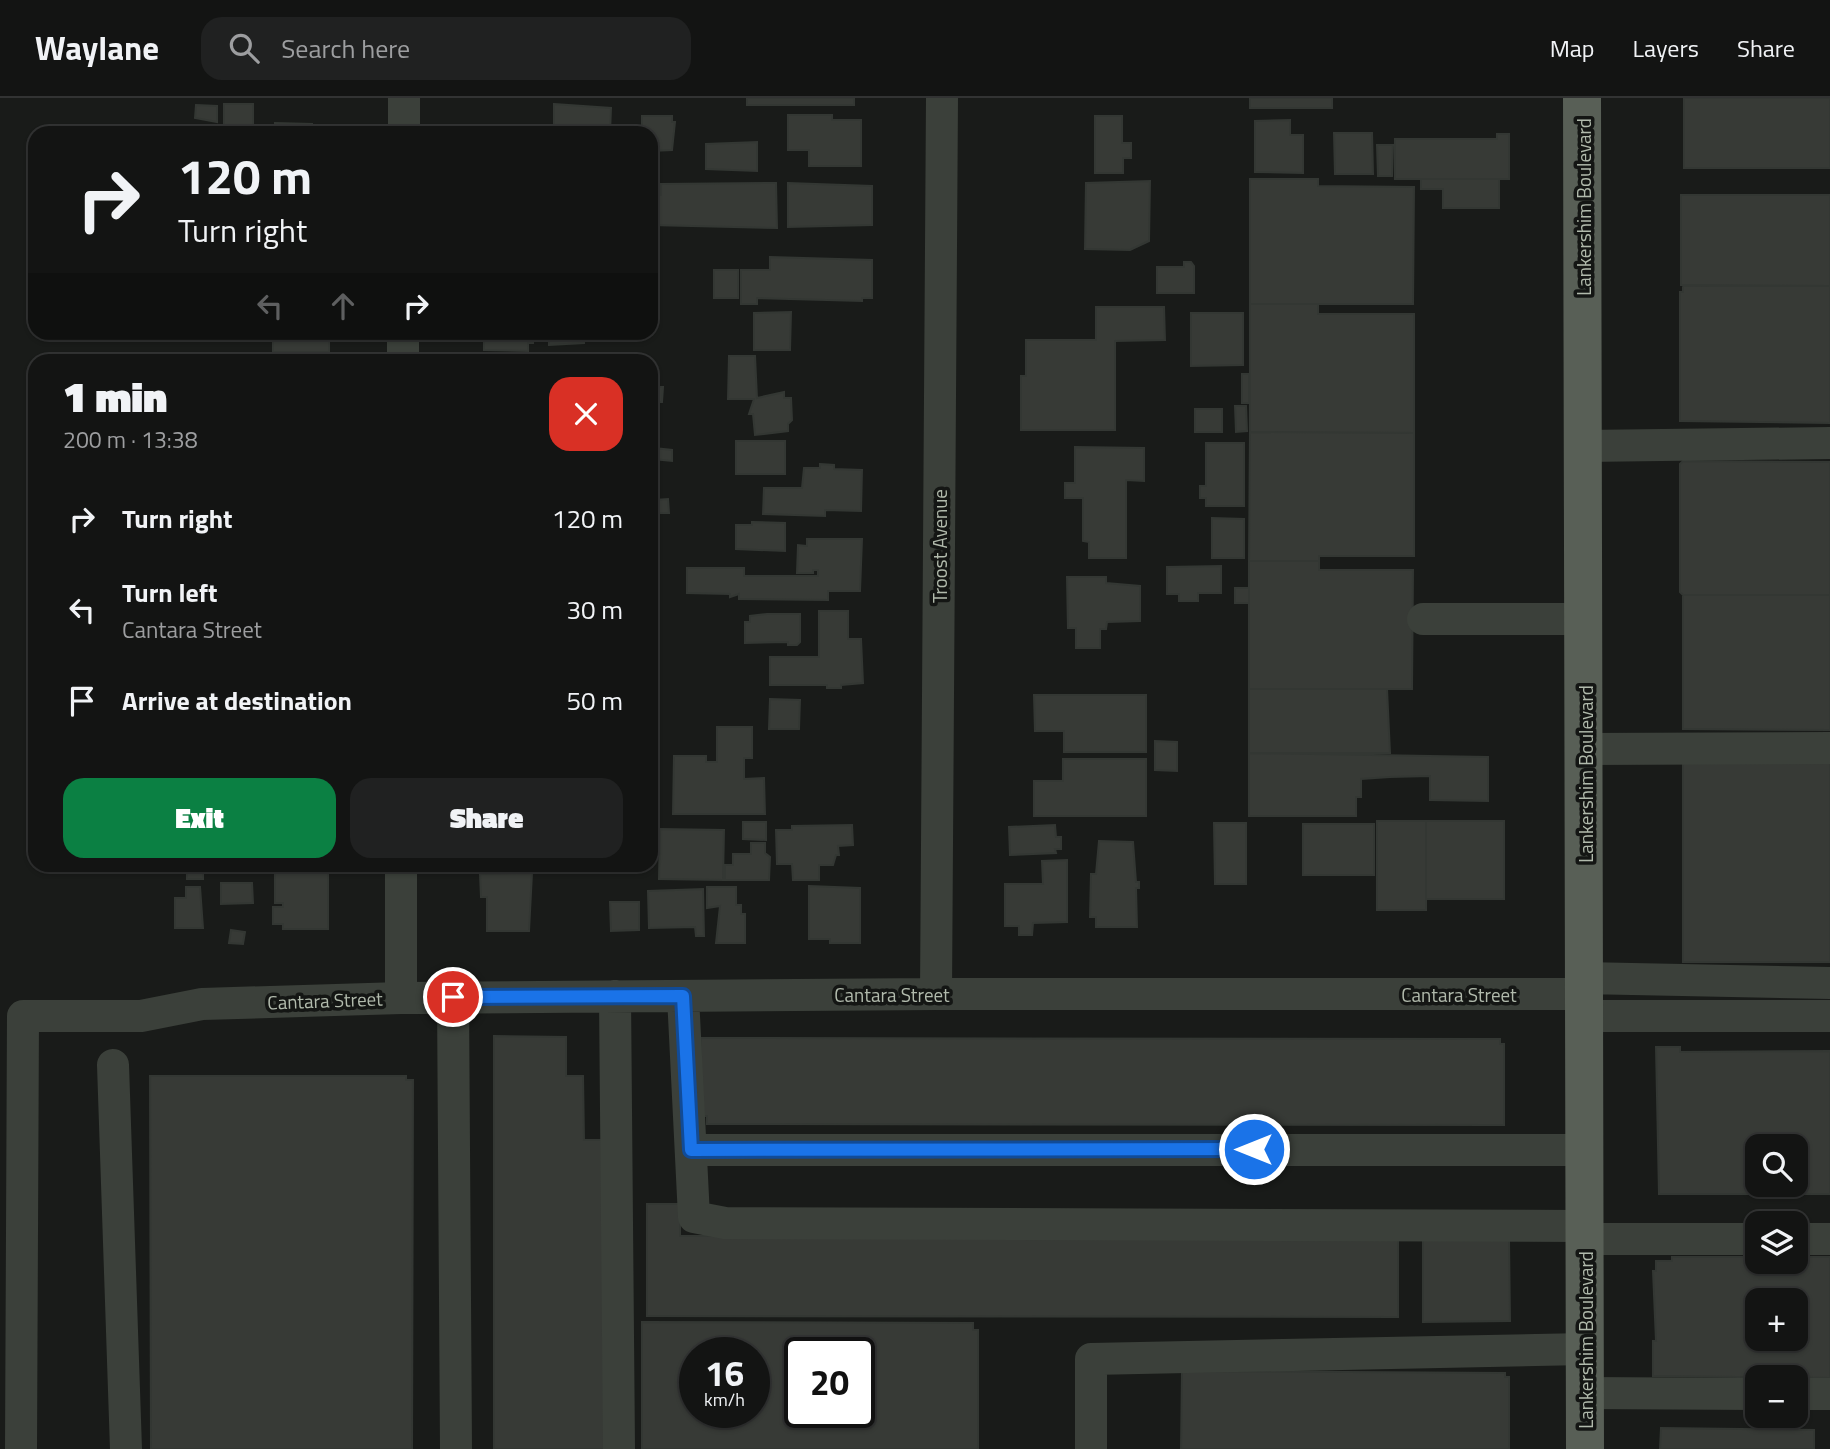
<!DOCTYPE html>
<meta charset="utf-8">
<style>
:root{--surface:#131413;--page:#202121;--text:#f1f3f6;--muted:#9d9ea0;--line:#323333;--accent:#0b8043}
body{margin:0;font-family:"Titillium Web",sans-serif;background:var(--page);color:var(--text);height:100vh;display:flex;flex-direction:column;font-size:26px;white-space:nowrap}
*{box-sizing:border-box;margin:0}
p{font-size:23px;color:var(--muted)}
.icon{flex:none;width:38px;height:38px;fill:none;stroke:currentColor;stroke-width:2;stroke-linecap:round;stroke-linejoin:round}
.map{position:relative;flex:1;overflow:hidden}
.panel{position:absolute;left:28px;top:256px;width:630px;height:518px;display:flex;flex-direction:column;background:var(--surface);border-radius:21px;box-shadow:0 2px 5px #0004,0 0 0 2px var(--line)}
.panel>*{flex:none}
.top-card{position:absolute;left:28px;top:28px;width:630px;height:214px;border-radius:21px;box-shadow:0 2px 5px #0004,0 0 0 2px var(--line);background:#131413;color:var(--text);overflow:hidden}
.tools{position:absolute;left:1745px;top:1036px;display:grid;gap:14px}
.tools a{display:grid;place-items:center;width:63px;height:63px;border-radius:14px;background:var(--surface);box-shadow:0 2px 5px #0004,0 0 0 2px var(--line);font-size:35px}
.speed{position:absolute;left:679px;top:1239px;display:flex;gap:14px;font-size:35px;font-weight:700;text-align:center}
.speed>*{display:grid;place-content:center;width:91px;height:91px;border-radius:50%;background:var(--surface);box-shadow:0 2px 5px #0004,0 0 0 2px var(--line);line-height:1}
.speed small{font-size:18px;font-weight:400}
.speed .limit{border:4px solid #111;border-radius:10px;background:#fff;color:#111}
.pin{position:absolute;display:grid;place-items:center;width:60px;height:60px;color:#fff;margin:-30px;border:4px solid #fff;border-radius:50%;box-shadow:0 2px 7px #0007}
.me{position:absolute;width:77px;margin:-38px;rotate:270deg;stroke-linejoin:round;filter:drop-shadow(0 0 5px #0008)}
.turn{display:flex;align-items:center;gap:24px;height:147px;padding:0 35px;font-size:32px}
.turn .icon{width:91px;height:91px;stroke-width:2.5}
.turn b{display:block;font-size:49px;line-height:60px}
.lanes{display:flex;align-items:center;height:66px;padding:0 35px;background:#0003;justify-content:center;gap:35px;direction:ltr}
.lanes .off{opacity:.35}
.round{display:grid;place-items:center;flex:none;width:74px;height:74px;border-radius:21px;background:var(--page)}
.overview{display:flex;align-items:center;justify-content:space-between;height:119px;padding:0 35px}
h1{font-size:42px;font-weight:800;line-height:52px}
.button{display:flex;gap:14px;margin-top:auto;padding:14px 35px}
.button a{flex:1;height:80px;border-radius:21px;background:var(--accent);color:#fff;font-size:28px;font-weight:800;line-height:80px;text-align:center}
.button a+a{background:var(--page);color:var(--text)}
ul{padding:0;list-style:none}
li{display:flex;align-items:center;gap:21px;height:91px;padding:0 35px}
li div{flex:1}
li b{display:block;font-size:26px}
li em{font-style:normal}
header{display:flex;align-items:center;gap:42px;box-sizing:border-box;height:98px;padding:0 35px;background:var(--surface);border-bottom:2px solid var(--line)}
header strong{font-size:33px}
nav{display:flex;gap:38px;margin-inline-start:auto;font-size:24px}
.search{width:490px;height:63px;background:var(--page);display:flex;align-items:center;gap:18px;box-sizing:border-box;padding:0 24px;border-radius:21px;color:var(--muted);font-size:26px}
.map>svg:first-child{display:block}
.building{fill:#373a36;stroke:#333733;stroke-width:2;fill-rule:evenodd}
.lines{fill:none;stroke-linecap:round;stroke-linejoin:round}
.minor{stroke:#3b403a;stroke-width:32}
.major{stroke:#585f56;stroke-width:38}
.route-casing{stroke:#114b97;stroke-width:18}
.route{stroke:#1a73e8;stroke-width:12}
.labels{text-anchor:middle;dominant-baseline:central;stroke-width:7;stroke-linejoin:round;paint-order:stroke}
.street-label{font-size:19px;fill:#b1baac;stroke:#141614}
</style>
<header>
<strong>Waylane</strong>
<div class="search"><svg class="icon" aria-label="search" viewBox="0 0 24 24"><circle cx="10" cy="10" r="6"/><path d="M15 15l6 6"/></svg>Search here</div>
<nav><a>Map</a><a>Layers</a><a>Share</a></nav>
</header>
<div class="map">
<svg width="1830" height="1351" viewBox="0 0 1830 1351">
<rect width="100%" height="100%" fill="#191b19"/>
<path class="building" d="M747 0H854V7H747Z
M1250 0H1332V10H1250Z
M1684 0H1830V70H1684Z
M224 6H253V32H275V25L312 26V35H224Z
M554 6 611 10 610 35 554 34Z
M196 7 217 8V24L195 20Z
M788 17H832V22H861V68H809V52H788Z
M642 18H672V24H675L672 52 651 53V35H642Z
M1095 18H1122V45H1131V60H1123V75H1095Z
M1290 22V37H1303V75L1255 74V23Z
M481 29H522L530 35H481Z
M1334 35H1372L1373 76H1335Z
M1497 36H1509V81H1395V41H1497Z
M757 44V73L706 71V46Z
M1377 47H1393L1392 78H1378Z
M1250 81H1318V88L1414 89 1413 206H1250Z
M1421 81H1499V110H1443V91H1421Z
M1150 83 1149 143 1130 152 1085 151 1086 85Z
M776 85 777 130 651 127V97H661V86Z
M788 85 872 88V127L788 129Z
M1681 97H1830V188L1681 187Z
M770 159 872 162V200H862V203L757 200V206H741V172H770Z
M1184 164H1191L1194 168V195H1157V169H1184Z
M714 172H738V200H714Z
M1683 188H1830V325L1680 323V194H1683Z
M1250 206H1318V216H1414V335L1250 334Z
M1096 209H1164L1165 242 1115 243V332H1021V278H1026V242H1096Z
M791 214 790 252H754V215Z
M1191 215H1243V267L1191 268Z
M273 234H329V254H273Z
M476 234H584V245L549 247V239H533V245H528V253L484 252V241H476Z
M729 258H755L757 300 784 294V300H791L792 322 788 326V333L755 337 753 316H749L754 301H728Z
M1242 276H1249V305H1242Z
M651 289H663L662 304H651Z
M1235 308H1246L1247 333 1236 334Z
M1195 311H1222V334H1195Z
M1250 334 1414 335V458H1319V463H1249Z
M736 343H785V376H736Z
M1206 345H1244V408H1206V400H1200V388H1206Z
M1075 349 1144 350V383L1126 382V460H1089V444L1083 443V400H1065V385H1075Z
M654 350 672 352V363L653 361Z
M1683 363 1830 364V497H1683L1680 494V366Z
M820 366 834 367V371L862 372 861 413 825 412V418L763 416 764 390H802L804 370H820Z
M668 401 669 415H655V402Z
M1212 420 1244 421V460H1212Z
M752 424 785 425V453L736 451V427H752Z
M807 441H862L860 493H828V502L739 501V496L730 499V496L687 495V470H744V478H818V472H813V475H797L798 447 807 448Z
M1249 463H1319V472H1413L1412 591H1249Z
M1221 468V495H1198V503H1179V496H1167V469Z
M1067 479H1106V485L1140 488V523L1107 524 1106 531H1100V550H1076V530H1068Z
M1235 490H1249V505H1235Z
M1683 497H1830V632L1683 631Z
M819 513H848V541H861L863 585 841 587V590H827V587H770V559H819Z
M767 516H800V544L797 547H788V544L745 545V524H750V518Z
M1249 591H1387L1390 655H1249Z
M1034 597H1146V654H1064V633H1035Z
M770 601 800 602 799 631H769Z
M717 629H752V660H744V681L764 680 765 716H673L674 658H706V664H717Z
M1155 643 1177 644V673L1155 672Z
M1249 655 1488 659V703L1430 702V678L1390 679 1361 681V699H1356V718H1249Z
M651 656H658L657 678H651Z
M1683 660H1830V864H1683Z
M1063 661H1146V718H1034V683H1063Z
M1377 723H1426V812H1377Z
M1426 723H1504V801H1426Z
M743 724H766V742L743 741Z
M1214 725H1246V786H1215Z
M1303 726H1374V777H1303Z
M852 727 853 747 838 748 839 757H836L833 767H819V782H793L792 766H777L776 732H792V728Z
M1055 727 1056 739H1061V751H1055L1056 755 1010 757 1009 729Z
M660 731 724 732 723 782 659 781Z
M1099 743 1133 744 1136 784H1139V790H1136L1137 829H1096V819H1090L1091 776H1096Z
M751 745H765V755L770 759 769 782H725V767H733V756H751Z
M1067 762V824L1033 825 1032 837H1019V828H1005V786H1043L1042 763Z
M187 771H203V781H187Z
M275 775H328V831H283V826H273V809H283V805H275Z
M532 775 529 833H487V799H481L480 776Z
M221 785H252L253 805 221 806Z
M809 788 860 790V845H830V841H809Z
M186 789H200L203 830H175V800H186Z
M707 789H736V807H741V816H745V845H716L720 808 707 810Z
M703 791 704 838H696L695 829 649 830 648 793Z
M610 804H639V832L611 833Z
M231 832 245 834 243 846 229 845Z
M494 938 566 939V978H583L584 1042H605V1351H494Z
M701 940 1500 941V946H1504V1027L707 1026V1018H701Z
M1656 949H1680V954L1830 953V1096H1659ZM1757 1048H1796V1087H1757Z
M150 978H406V982H413L412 1351H151Z
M647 1106H680V1138L1398 1139V1219L647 1218Z
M1423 1142H1509L1510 1223 1423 1224Z
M1672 1159H1757V1164H1796V1159H1830V1280L1653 1278V1243H1656L1653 1173H1656V1163H1672ZM1757 1202H1796V1241H1757Z
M642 1224 973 1225V1232H978V1351H642ZM695 1255H754V1314H695ZM800 1255H859V1314H800Z
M1182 1273 1505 1275V1279H1509V1351H1181Z
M1661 1330 1814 1332V1351H1660Z"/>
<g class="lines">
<path class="minor" d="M404 35V0
M403 262V234
M1584 348 1830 345
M1423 521H1585
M1585 651 1830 650
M1583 880 1830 885
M936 896 942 0
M615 898 619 1351
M683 898 694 1119 725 1125 1585 1128
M453 899 456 1351
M401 900V766
M1583 918H1830
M113 967 126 1351
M691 1052H1583
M1585 1141H1757
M1796 1141H1830
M1585 1295 1757 1296
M1796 1296H1830
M21 1351 23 918H141L202 906 401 900 936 896H1583
M1091 1351V1261L1585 1251"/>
<path class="major" d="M1582 0 1585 1351"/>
</g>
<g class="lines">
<g class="route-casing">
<path id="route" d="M453 899 683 898 691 1052 1254 1051"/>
</g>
<use href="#route" class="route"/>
</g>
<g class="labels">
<g class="street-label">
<text transform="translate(1583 109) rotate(-90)">Lankershim Boulevard</text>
<text transform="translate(939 448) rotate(-90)">Troost Avenue</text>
<text transform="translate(1585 676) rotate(-90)">Lankershim Boulevard</text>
<text x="892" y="896">Cantara Street</text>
<text x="1459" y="896">Cantara Street</text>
<text transform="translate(325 902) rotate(-2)">Cantara Street</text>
<text transform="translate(1585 1242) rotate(-90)">Lankershim Boulevard</text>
</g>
</g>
</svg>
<div class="tools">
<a><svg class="icon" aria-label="search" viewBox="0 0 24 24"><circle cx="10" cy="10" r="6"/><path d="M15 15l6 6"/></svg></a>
<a><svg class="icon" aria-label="layers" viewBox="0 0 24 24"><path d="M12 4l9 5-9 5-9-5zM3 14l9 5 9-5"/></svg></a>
<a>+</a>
<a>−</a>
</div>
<div class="speed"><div>16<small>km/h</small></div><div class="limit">20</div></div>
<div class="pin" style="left:453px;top:899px;background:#d93025"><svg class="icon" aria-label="arrive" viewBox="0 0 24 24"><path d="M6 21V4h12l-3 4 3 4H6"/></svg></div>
<svg class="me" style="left:1254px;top:1051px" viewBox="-20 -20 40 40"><circle r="17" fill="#1a73e8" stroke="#fff" stroke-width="3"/><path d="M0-11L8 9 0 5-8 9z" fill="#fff"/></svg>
<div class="top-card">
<div class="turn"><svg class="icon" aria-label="right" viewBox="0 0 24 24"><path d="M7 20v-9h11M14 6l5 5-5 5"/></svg><div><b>120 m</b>Turn right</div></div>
<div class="lanes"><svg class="icon off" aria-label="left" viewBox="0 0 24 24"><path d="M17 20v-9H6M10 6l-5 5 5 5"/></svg><svg class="icon off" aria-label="ahead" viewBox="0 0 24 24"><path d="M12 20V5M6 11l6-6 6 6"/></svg><svg class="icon" aria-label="right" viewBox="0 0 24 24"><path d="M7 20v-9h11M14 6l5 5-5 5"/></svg></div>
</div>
<section class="panel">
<div class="overview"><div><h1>1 min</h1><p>200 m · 13:38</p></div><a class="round" style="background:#d93025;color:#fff"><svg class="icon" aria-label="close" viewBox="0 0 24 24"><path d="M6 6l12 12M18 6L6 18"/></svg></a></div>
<ul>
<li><svg class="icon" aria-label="right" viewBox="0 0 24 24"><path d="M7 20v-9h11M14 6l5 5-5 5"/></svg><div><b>Turn right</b></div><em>120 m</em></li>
<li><svg class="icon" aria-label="left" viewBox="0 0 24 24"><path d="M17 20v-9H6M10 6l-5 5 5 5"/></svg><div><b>Turn left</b><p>Cantara Street</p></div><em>30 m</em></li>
<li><svg class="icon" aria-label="arrive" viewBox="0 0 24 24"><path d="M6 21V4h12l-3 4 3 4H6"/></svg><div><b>Arrive at destination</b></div><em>50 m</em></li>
</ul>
<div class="button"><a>Exit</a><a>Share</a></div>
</section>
</div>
